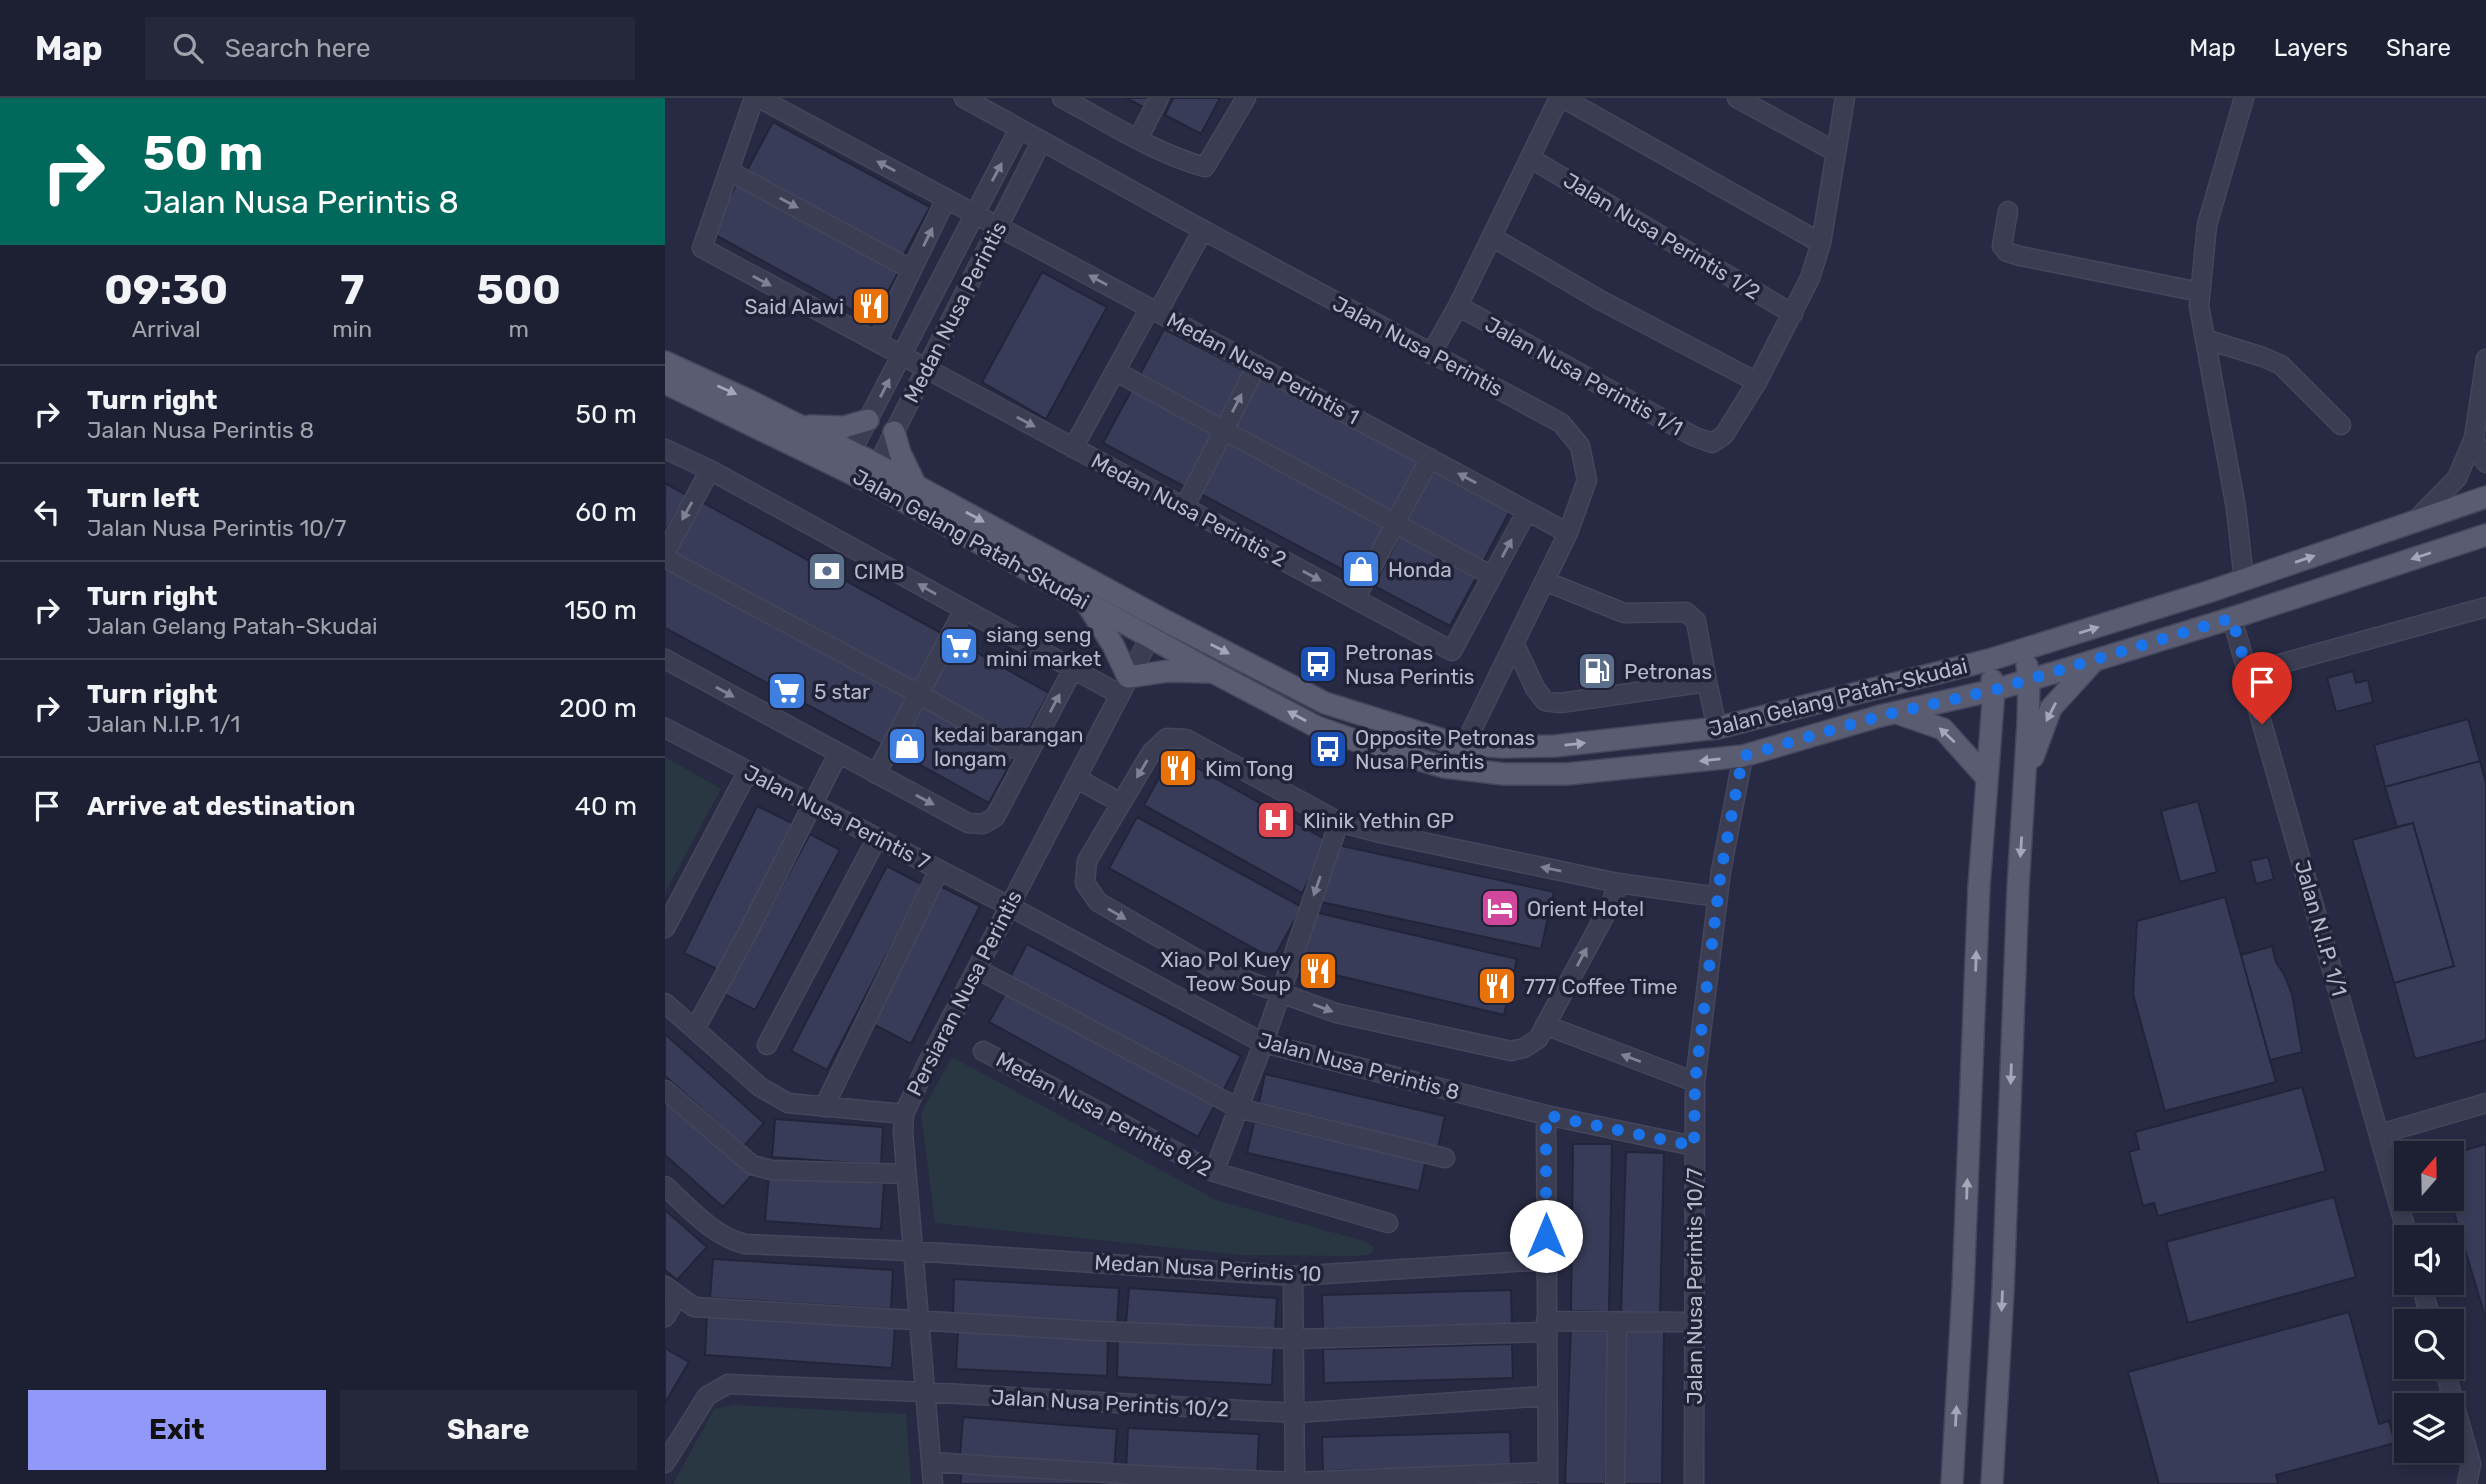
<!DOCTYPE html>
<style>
:root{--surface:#1d2032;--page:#25283a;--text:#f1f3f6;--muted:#a0a3ac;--line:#3b3e4d;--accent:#9298f7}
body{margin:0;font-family:Rubik,sans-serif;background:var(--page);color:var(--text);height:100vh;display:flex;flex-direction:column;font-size:26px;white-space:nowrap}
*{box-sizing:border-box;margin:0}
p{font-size:23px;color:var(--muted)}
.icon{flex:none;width:38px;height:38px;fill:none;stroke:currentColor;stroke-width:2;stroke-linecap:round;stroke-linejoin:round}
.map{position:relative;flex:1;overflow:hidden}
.details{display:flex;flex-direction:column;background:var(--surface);width:665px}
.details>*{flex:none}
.guide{background:#00695c;color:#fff;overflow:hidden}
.needle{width:46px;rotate:20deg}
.tools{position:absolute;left:1729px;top:1043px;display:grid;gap:14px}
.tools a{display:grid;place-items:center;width:70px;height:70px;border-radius:0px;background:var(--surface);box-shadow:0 4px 10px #0003,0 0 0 2px var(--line);font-size:35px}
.pin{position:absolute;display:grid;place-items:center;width:60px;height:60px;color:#fff;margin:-72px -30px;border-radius:50% 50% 50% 0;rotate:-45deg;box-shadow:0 0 7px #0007}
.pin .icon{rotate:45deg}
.me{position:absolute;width:77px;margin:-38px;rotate:0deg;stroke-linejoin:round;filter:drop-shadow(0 0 5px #0008)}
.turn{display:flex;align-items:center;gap:24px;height:147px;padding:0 28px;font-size:32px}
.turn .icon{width:91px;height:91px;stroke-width:2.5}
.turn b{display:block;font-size:49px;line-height:60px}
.eta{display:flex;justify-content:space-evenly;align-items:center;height:119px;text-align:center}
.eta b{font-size:42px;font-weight:700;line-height:49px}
.cta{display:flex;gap:14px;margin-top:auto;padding:14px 28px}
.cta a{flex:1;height:80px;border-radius:0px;background:var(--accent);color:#111;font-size:28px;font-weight:700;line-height:80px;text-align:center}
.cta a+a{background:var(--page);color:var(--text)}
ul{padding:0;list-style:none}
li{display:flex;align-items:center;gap:21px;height:98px;padding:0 28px;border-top:2px solid var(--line)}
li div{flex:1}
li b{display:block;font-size:26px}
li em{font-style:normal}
header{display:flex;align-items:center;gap:42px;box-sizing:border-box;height:98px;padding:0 35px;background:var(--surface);border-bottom:2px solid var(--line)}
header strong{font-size:33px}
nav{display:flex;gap:38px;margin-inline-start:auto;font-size:24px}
.search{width:490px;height:63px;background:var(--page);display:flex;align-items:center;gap:18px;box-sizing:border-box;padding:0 24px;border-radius:0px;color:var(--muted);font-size:26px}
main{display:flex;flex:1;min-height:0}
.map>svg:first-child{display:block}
.green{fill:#293743}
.building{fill:#393c58;stroke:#222439;stroke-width:2}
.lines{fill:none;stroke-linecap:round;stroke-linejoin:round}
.minor-casing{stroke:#45465b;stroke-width:21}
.major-casing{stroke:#45465b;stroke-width:24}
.minor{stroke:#3b3d52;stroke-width:18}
.major{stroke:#5a5c72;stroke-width:21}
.oneway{fill:#808195}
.oneway2{fill:#a5a6ba}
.route{stroke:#1a73e8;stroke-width:12;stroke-dasharray:0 21.6}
.labels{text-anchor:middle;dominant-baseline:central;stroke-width:7;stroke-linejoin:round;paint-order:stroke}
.street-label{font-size:21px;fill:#b8b9cc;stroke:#202237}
.poi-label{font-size:21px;fill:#b8b9cc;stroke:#202237;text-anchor:start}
</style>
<header>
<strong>Map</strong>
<div class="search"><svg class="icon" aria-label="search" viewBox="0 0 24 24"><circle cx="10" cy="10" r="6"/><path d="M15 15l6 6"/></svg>Search here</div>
<nav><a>Map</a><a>Layers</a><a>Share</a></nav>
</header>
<main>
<section class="details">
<div class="guide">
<div class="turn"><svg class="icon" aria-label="right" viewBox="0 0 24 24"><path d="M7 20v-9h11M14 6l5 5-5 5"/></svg><div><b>50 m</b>Jalan Nusa Perintis 8</div></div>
</div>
<div class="eta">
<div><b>09:30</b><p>Arrival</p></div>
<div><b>7</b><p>min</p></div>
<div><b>500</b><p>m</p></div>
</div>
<ul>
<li><svg class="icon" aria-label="right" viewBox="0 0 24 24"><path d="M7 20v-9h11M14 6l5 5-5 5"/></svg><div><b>Turn right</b><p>Jalan Nusa Perintis 8</p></div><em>50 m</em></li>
<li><svg class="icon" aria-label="left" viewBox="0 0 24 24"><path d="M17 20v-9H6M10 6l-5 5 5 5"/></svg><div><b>Turn left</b><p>Jalan Nusa Perintis 10/7</p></div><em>60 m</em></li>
<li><svg class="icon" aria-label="right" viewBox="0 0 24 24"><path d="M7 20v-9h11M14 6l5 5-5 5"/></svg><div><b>Turn right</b><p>Jalan Gelang Patah-Skudai</p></div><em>150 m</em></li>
<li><svg class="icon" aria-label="right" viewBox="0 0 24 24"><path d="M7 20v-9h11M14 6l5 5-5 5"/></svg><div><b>Turn right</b><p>Jalan N.I.P. 1/1</p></div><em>200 m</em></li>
<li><svg class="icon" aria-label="arrive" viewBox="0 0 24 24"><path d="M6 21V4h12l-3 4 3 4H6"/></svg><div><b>Arrive at destination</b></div><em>40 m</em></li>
</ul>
<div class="cta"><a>Exit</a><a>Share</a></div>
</section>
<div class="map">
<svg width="1821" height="1386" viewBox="0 0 1821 1386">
<rect width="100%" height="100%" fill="#272a42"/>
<path class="green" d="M0 659 56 691 0 795Z
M287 959 551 1102 699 1143 708 1148 709 1153 703 1157 687 1158 577 1157 270 1125 256 1015Z
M70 1307 241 1316 246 1386H8L49 1311Z"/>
<path class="building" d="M461 0H488L482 11Z
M508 0H555L536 36 500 17Z
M108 24 265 109 237 160 81 74Z
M72 85 234 173 207 223 45 134Z
M377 174 442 209 381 321 317 284Z
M499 231 581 273 555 325 472 282Z
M595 280 756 365 727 419 566 334Z
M467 291 549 335 520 389 438 345Z
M563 344 720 428 693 480 536 396Z
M767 371 845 413 818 464 739 422Z
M0 385 21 397 0 434Z
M35 403 278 536 249 589 6 456Z
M735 437 812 478 785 528 709 488Z
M2 467 246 598 219 648 0 530V471Z
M291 543 384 595 357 644 263 592Z
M646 551 671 565 664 579 638 565Z
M1688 573 1691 585 1703 582 1708 604 1671 614 1662 580Z
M259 604 351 655 324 705 232 654Z
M1803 621 1815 663 1720 689 1709 647Z
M507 656 665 744 637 795 479 707Z
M1815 663 1821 685V942L1750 961 1729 885 1789 868 1748 725 1732 729 1720 689Z
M1533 703 1552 774 1515 784 1496 713Z
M92 708 129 726 56 873 19 855Z
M472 719 637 809 608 861 444 770Z
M1748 725 1789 868 1729 885 1687 742Z
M145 736 175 752 90 912 59 896Z
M668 746 889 794 876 851 656 804Z
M1603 759 1609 781 1591 786 1585 763Z
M222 768 258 787 162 972 126 953Z
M275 788 315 808 246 946 206 925Z
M1560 799 1611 984 1500 1013 1468 896 1472 823Z
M645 813 852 861 839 917 632 868Z
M362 846 576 958 558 993 344 881Z
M1607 848 1611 864 1619 876 1627 896 1637 954 1605 962 1576 857Z
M342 892 550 1007 533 1039 324 924Z
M0 936 99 1025 79 1048 0 978Z
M600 976 780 1018 773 1050 593 1009Z
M1637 989 1661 1073 1493 1118 1489 1105 1478 1108 1464 1054 1474 1051 1470 1034Z
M0 1001 87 1077 58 1109 0 1057Z
M110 1021 218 1029 216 1067 107 1059Z
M589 1024 761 1062 754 1093 582 1055Z
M908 1046H947L944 1214 906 1213Z
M1821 1046V1222L1785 1101 1787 1056Z
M961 1054 999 1055 995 1216 956 1215Z
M104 1077 219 1085 216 1131 100 1123Z
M1669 1099 1691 1179 1523 1225 1501 1144Z
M0 1112 42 1149 12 1182 0 1172Z
M48 1161 228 1172 226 1211 45 1200Z
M289 1181 454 1190 452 1227 288 1218Z
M464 1190 612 1200 610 1236 461 1225Z
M846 1192 847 1226 658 1231 657 1197Z
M1684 1214 1714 1326 1724 1323 1730 1345 1611 1377 1613 1386H1494L1463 1274Z
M42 1216 230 1229 227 1270 40 1257Z
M906 1229 946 1230 940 1386H900Z
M293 1233 443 1240 442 1278 291 1271Z
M959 1233H999L997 1386H957Z
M453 1239 609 1247 607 1287 452 1279Z
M847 1246 848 1280 659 1285 658 1251Z
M0 1250 24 1264 0 1305Z
M298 1319 452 1331 449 1371 295 1359Z
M463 1330 594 1336 592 1378 461 1372Z
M845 1334 846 1368 658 1373 657 1339Z
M296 1375 447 1383V1386H296Z"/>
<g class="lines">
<g class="minor-casing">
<path id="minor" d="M89 0 37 150 787 553 862 413
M94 0 903 435
M299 0 538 132 896 325 915 348 922 382 903 435 800 646
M397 0C443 24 489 55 540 69L581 0
M898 0 1156 145
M1072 0 1171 54
M473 41 494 0
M865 60 1128 216
M64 73 247 172
M1343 113 1337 148 1342 154 1355 158 1535 194
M827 139 935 202 1092 284
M793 208 1028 338 1047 345 1059 337 1092 284 1145 180 1156 145 1180 0
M493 214 538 132
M1540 241 1598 259 1616 267 1676 327
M212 244 281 101
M766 256 793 208 894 0
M450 273 827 478
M1809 340 1816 358 1821 365
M408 350 485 210
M0 351 45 372 454 596
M181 364 354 31
M207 378 376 44
M519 410 592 267
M1751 422 1792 380 1809 340 1821 261
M0 455 45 372
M0 460 254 596 362 657
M1579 482 1571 410 1534 208 1542 127 1579 0
M690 501 765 360
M1567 520 1743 1139
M849 545 870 590 880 603 895 605 1042 584 1031 523 1021 514 959 515 880 483
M0 561 303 725 318 726 330 719 408 571
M1582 575 1821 509
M1042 584 1052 630
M0 630 344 808 598 945 881 1017 1029 1048
M211 676 299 512
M411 680 456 705
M953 785 947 804 873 941 859 950 846 953 671 915 547 870 433 804 420 785 422 763 486 655 502 640 521 641 674 724 715 735 953 785 1053 799
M0 830 83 673
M312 871 573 1010 780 1060
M0 905 95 989 123 1005 239 1016
M880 927 1030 984
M30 931 82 836 173 656
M102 947 212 740
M318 953 549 1074 723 1125
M0 992 87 1067 106 1072 241 1076
M159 1009 274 772
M881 1017 883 1386
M1715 1036 1821 1005
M549 1074 601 938 674 724
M0 1088C24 1110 48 1138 80 1146L247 1153 628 1178 881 1162
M628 1178 630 1386
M1756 1185 1766 1223
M0 1188 29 1209 432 1233 629 1241 881 1234
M0 1219 12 1199
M881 1223 1029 1224
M1779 1269 1806 1366 1802 1386
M266 1364 490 1378 630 1384 881 1374
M0 1365 42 1298 63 1286 259 1294 630 1315 881 1298
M268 1386 238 1034 239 1016 262 966 495 520
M950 1386 952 1224
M1029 1386 1030 984 1056 773 1078 658"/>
</g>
<g class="major-casing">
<path id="major" d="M0 264 83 302 213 367 495 520 660 605 788 645 837 649 890 648 1052 630 1324 562 1546 493 1821 399
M0 285 204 384 548 574 652 629 692 643 779 669 839 676H902L1078 658 1215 618 1329 592 1395 573 1567 520 1821 437
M145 328 179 329 203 322
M229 334 235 355 250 386
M422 506 448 547 463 579 503 573 543 574
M1232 615 1278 631 1321 679
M1368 659 1386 610 1428 564
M1287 1386 1298 1191 1314 788 1329 592 1327 582
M1327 1386 1338 1193 1353 790 1363 625 1364 581 1362 568"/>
</g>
<use href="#minor" class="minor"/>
<use href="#major" class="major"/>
</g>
<defs><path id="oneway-solid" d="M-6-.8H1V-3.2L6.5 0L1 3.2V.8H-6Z" transform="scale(1.75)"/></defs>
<g class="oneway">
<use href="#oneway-solid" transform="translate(221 68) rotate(-152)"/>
<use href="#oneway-solid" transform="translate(332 74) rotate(-62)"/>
<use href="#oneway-solid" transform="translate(124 105) rotate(28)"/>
<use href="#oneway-solid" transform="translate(263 139) rotate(-64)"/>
<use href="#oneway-solid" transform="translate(433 182) rotate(-152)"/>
<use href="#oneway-solid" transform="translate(97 183) rotate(28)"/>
<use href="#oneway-solid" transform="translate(220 290) rotate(-63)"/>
<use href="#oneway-solid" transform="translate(572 305) rotate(-63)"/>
<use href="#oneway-solid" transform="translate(361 324) rotate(28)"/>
<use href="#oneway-solid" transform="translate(802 380) rotate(-152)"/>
<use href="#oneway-solid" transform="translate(22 413) rotate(119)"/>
<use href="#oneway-solid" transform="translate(842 450) rotate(-62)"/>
<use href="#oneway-solid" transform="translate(647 478) rotate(28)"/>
<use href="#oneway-solid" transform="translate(262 491) rotate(-150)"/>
<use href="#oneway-solid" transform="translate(60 594) rotate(29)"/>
<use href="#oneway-solid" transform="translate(390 605) rotate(-62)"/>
<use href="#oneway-solid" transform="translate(477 671) rotate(121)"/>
<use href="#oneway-solid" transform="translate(260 702) rotate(28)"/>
<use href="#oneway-solid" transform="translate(886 771) rotate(-168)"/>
<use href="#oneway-solid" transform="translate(652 788) rotate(109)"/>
<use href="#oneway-solid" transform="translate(452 816) rotate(30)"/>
<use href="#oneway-solid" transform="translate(917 859) rotate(-62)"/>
<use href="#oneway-solid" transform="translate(658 910) rotate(20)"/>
<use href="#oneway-solid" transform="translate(966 960) rotate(-159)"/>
</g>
<g class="oneway2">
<use href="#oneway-solid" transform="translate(62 292) rotate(24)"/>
<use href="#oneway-solid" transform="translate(310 419) rotate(29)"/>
<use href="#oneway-solid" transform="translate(1756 458) rotate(162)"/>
<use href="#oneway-solid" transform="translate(1640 461) rotate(-19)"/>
<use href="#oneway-solid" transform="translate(1424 532) rotate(-17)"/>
<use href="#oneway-solid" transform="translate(555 551) rotate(27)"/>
<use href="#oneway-solid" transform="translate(1386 614) rotate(117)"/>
<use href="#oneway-solid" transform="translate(632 618) rotate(-152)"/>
<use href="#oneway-solid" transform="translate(1282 637) rotate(-137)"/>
<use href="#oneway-solid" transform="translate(910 646) rotate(-6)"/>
<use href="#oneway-solid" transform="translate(1045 662) rotate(174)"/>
<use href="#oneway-solid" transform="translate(1356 749) rotate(94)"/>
<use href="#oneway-solid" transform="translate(1311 863) rotate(-88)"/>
<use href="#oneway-solid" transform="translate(1346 976) rotate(92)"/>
<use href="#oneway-solid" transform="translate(1302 1091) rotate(-88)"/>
<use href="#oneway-solid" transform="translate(1337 1203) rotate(93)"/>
<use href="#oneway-solid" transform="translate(1291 1318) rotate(-87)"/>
</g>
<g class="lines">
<path class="route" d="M881 1138V1017L1029 1048 1030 984 1056 773 1078 658 1215 618 1329 592 1567 520 1597 626"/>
</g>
<defs>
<g id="restaurant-square" transform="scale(2.0125)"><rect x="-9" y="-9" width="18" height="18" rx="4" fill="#e8710a" stroke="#202237"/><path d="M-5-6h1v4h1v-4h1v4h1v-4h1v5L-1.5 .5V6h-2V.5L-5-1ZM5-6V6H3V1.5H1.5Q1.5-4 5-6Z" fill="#fff"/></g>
<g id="shop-square" transform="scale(2.0125)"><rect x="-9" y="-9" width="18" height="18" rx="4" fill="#3f7fe0" stroke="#202237"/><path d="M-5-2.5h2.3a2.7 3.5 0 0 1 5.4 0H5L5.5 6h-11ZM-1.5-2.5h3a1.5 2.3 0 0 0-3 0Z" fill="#fff"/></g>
<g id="bank-square" transform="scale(2.0125)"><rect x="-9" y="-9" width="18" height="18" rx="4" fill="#5c6f8a" stroke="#202237"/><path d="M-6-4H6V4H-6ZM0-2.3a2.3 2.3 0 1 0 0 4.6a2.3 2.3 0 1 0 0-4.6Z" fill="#fff"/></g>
<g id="supermarket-square" transform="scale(2.0125)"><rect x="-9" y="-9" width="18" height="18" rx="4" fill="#3f7fe0" stroke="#202237"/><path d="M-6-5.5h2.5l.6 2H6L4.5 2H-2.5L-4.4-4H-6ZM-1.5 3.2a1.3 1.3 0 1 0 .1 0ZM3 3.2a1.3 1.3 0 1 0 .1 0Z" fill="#fff"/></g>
<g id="bus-square" transform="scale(2.0125)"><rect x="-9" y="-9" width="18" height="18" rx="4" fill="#1a4fb4" stroke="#202237"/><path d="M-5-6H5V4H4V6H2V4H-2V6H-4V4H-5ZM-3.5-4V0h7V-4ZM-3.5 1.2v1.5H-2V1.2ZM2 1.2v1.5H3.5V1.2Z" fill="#fff"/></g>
<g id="fuel-square" transform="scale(2.0125)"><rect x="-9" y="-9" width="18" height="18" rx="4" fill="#5c6f8a" stroke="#202237"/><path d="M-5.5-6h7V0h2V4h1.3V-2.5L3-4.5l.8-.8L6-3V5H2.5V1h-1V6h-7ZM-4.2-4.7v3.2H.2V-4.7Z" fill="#fff"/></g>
<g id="hospital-square" transform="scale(2.0125)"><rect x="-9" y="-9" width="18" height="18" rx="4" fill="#e0444e" stroke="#202237"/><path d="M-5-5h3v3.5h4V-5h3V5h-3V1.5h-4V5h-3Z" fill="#fff"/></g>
<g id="hotel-square" transform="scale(2.0125)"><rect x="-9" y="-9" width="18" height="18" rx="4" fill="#d1479c" stroke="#202237"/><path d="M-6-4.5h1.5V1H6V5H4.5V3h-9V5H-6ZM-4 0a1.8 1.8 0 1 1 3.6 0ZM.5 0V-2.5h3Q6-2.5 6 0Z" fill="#fff"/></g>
</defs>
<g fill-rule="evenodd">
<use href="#restaurant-square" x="206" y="208"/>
<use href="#shop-square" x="696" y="471"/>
<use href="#bank-square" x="162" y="473"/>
<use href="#supermarket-square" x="294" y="548"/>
<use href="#bus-square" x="653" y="566"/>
<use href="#fuel-square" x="932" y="573"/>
<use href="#supermarket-square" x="122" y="593"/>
<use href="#shop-square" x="242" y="648"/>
<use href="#bus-square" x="663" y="651"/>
<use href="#restaurant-square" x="513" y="670"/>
<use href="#hospital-square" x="611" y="722"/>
<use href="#hotel-square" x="835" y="810"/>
<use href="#restaurant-square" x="653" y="873"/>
<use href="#restaurant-square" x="832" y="888"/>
</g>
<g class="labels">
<g class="street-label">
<text transform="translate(997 138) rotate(31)">Jalan Nusa Perintis 1/2</text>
<text transform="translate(290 214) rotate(-63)">Medan Nusa Perintis</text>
<text transform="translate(753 248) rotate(28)">Jalan Nusa Perintis</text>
<text transform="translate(598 270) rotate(28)">Medan Nusa Perintis 1</text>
<text transform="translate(919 278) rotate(29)">Jalan Nusa Perintis 1/1</text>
<text transform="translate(524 412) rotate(28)">Medan Nusa Perintis 2</text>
<text transform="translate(306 441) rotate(29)">Jalan Gelang Patah-Skudai</text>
<text transform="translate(1173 599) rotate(-14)">Jalan Gelang Patah-Skudai</text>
<text transform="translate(172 719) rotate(27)">Jalan Nusa Perintis 7</text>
<text transform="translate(1656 830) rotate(74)">Jalan N.I.P. 1/1</text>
<text transform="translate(299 895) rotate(-63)">Persiaran Nusa Perintis</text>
<text transform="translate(694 968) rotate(15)">Jalan Nusa Perintis 8</text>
<text transform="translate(439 1016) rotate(28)">Medan Nusa Perintis 8/2</text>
<text transform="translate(543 1170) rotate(3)">Medan Nusa Perintis 10</text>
<text transform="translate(1029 1188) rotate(-90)">Jalan Nusa Perintis 10/7</text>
<text transform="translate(445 1305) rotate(3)">Jalan Nusa Perintis 10/2</text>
</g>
<g class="poi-label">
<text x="179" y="208" text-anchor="end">Said Alawi</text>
<text x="723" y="471">Honda</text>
<text x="189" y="473">CIMB</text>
<text x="321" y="536">siang seng<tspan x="321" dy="24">mini market</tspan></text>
<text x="680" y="554">Petronas<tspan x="680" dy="24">Nusa Perintis</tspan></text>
<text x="959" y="573">Petronas</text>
<text x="149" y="593">5 star</text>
<text x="269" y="636">kedai barangan<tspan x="269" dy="24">longam</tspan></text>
<text x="690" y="639">Opposite Petronas<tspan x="690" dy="24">Nusa Perintis</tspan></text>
<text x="540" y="670">Kim Tong</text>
<text x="638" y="722">Klinik Yethin GP</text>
<text x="862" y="810">Orient Hotel</text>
<text x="626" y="861" text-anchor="end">Xiao Pol Kuey<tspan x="626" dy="24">Teow Soup</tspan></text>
<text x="859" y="888">777 Coffee Time</text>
</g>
</g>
</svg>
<div class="tools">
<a><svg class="needle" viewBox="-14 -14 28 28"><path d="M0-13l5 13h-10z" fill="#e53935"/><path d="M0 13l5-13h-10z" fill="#a0a3ac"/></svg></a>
<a><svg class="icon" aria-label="sound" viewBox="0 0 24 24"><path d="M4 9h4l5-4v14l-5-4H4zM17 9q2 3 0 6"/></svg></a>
<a><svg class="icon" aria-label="search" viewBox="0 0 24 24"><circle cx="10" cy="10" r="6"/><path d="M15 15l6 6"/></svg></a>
<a><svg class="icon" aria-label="layers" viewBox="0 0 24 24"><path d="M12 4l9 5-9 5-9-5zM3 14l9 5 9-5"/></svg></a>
</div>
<div class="pin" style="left:1597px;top:626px;background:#d93025"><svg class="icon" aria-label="arrive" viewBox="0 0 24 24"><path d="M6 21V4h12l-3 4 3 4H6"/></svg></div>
<svg class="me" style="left:881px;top:1138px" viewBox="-20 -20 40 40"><circle r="19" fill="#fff"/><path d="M0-13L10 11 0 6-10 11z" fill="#1a73e8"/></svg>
</div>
</main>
